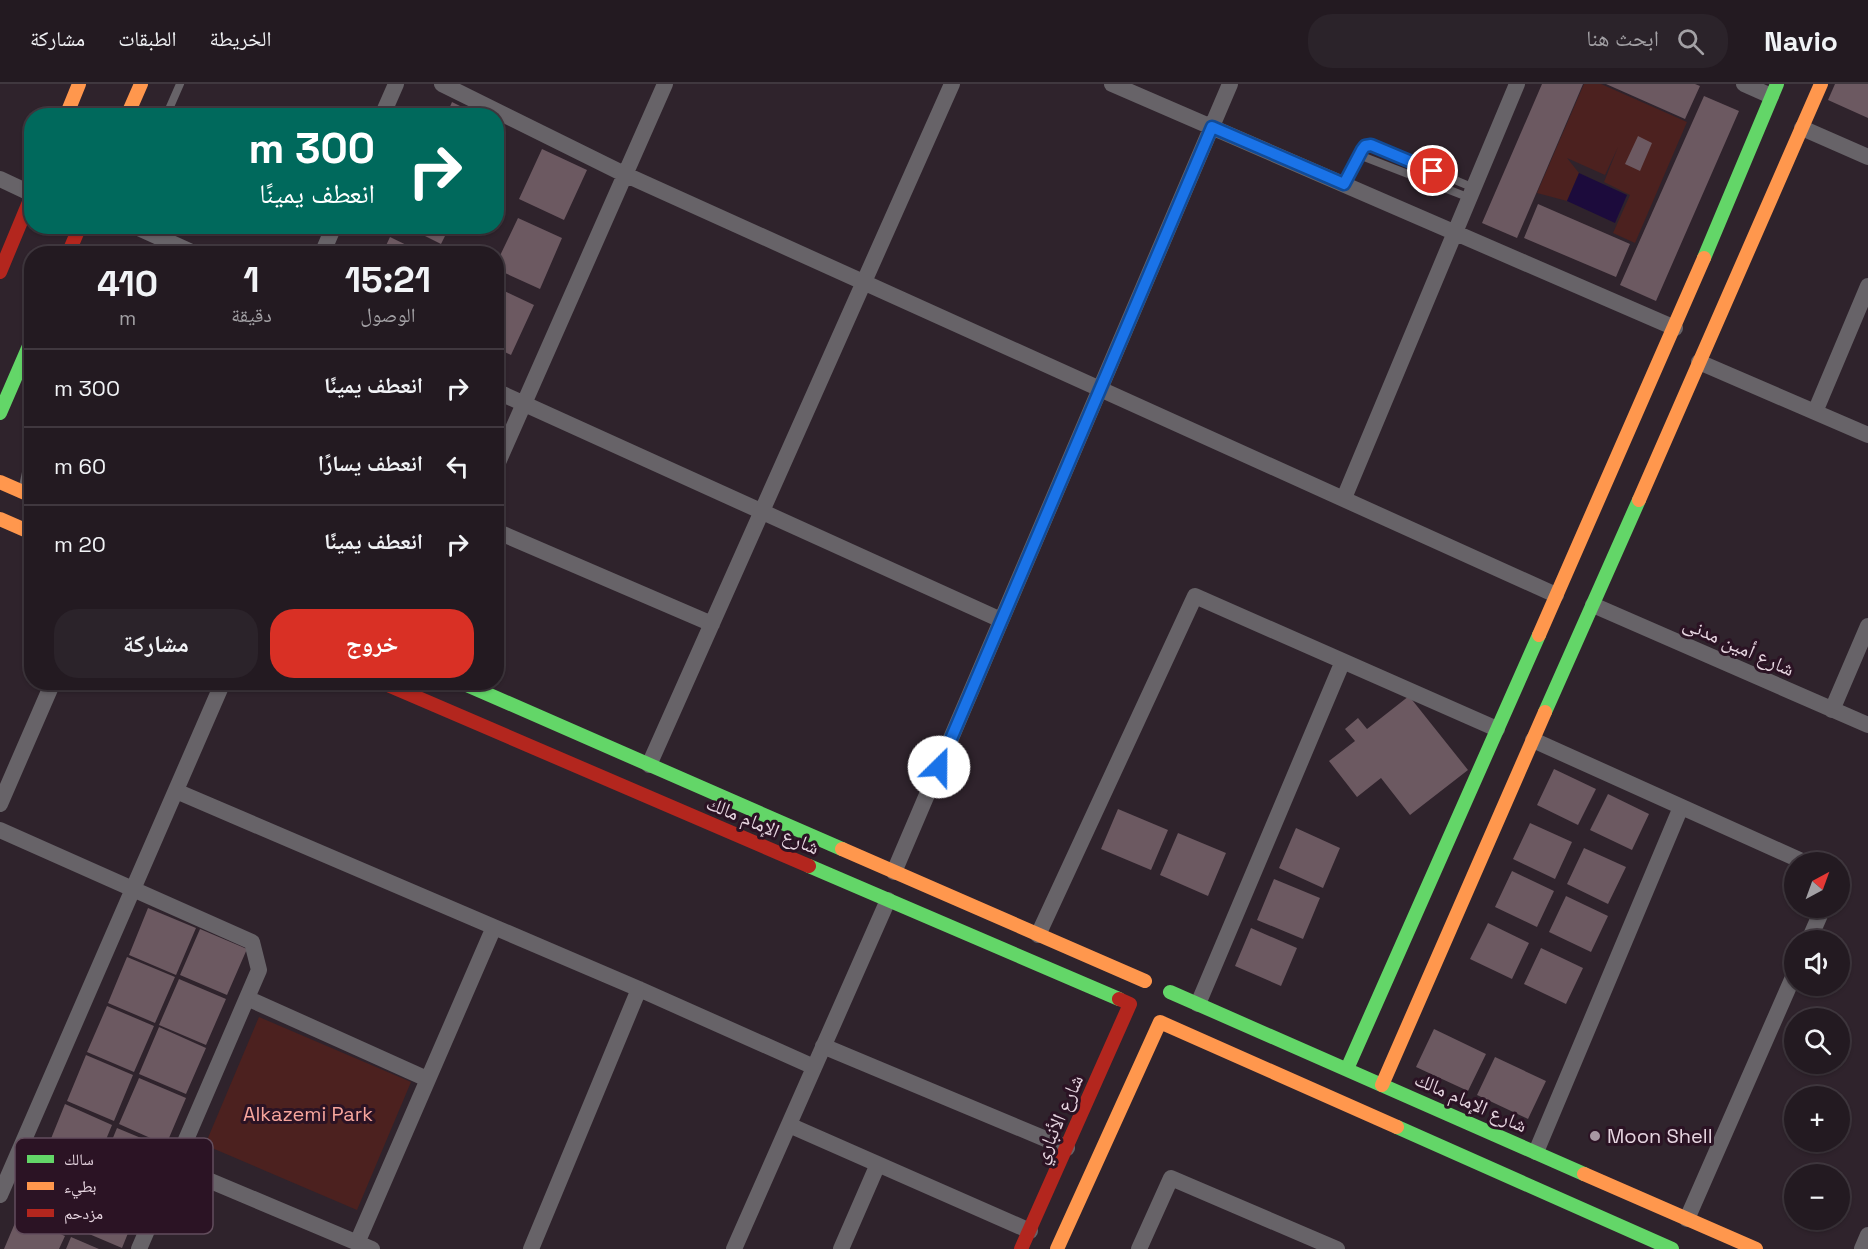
<!DOCTYPE html>
<html lang="ar">
<meta charset="utf-8">
<style>
:root{--surface:#231a21;--page:#2b232a;--text:#f1f3f6;--muted:#a3a1a5;--line:#40383f;--accent:#d93025}
body{margin:0;font-family:"Space Grotesk","Noto Naskh Arabic",sans-serif;background:var(--page);color:var(--text);direction:rtl;height:100vh;display:flex;flex-direction:column;font-size:22px;white-space:nowrap}
*{box-sizing:border-box;margin:0}
p{font-size:20px;color:var(--muted)}
.icon{flex:none;width:33px;height:33px;fill:none;stroke:currentColor;stroke-width:2;stroke-linecap:round;stroke-linejoin:round}
.map{position:relative;flex:1;overflow:hidden;direction:ltr}
.side{position:absolute;left:24px;top:162px;width:480px;height:444px;display:flex;flex-direction:column;background:var(--surface);border-radius:24px;box-shadow:0 2px 4px #0004,0 0 0 2px var(--line);direction:rtl}
.side>*{flex:none}
.top-card{position:absolute;left:24px;top:24px;width:480px;height:126px;border-radius:24px;box-shadow:0 2px 4px #0004,0 0 0 2px var(--line);direction:rtl;background:#00695c;color:#fff;overflow:hidden}
.needle{width:39px;rotate:41deg}
.tools{position:absolute;left:1784px;top:768px;display:grid;gap:12px}
.tools a{display:grid;place-items:center;width:66px;height:66px;border-radius:50%;background:var(--surface);box-shadow:0 2px 4px #0004,0 0 0 2px var(--line);font-size:30px}
.pin{position:absolute;display:grid;place-items:center;width:51px;height:51px;color:#fff;margin:-26px;border:3px solid #fff;border-radius:50%;box-shadow:0 2px 6px #0007}
.me{position:absolute;width:66px;margin:-33px;rotate:23deg;stroke-linejoin:round;filter:drop-shadow(0 0 4px #0008)}
.turn{display:flex;align-items:center;gap:21px;height:126px;padding:0 30px;font-size:27px}
.turn .icon{width:78px;height:78px;stroke-width:2.5}
.turn b{display:block;font-size:42px;line-height:51px}
.eta{display:flex;justify-content:space-evenly;align-items:center;height:102px;text-align:center}
.eta b{font-size:36px;font-weight:700;line-height:42px}
.action{display:flex;gap:12px;margin-top:auto;padding:12px 30px}
.action a{flex:1;height:69px;border-radius:24px;background:var(--accent);color:#fff;font-size:24px;font-weight:700;line-height:69px;text-align:center}
.action a+a{background:var(--page);color:var(--text)}
ul{padding:0;list-style:none}
li{display:flex;align-items:center;gap:18px;height:78px;padding:0 30px;border-top:2px solid var(--line)}
li div{flex:1}
li b{display:block;font-size:22px}
li em{font-style:normal}
header{display:flex;align-items:center;gap:36px;box-sizing:border-box;height:84px;padding:0 30px;background:var(--surface);border-bottom:2px solid var(--line)}
header strong{font-size:28px}
nav{display:flex;gap:33px;margin-inline-start:auto;font-size:21px}
.search{width:420px;height:54px;background:var(--page);display:flex;align-items:center;gap:15px;box-sizing:border-box;padding:0 21px;border-radius:24px;color:var(--muted);font-size:22px}
.map>svg:first-child{display:block}
.green{fill:#4c211f}
.water{fill:#1c0b3c}
.building{fill:#6c5961}
.lines{fill:none;stroke-linecap:round;stroke-linejoin:round}
.lane{stroke:#676368;stroke-width:8}
.street{stroke:#676368;stroke-width:16}
.fast{stroke:#63d668;stroke-width:14}
.slow{stroke:#ff974d;stroke-width:14}
.jam{stroke:#b3261e;stroke-width:14}
.route-casing{stroke:#114b97;stroke-width:15}
.route{stroke:#1a73e8;stroke-width:10}
.poi-dot{fill:#a797a2;stroke:#2b1324;stroke-width:2}
.labels{text-anchor:middle;dominant-baseline:central;stroke-width:6;stroke-linejoin:round;paint-order:stroke}
.street-label{font-size:20px;fill:#e7d6e1;stroke:#2b1324}
.park-label{font-size:20px;fill:#f7a59c;stroke:#2b1324}
.poi-label{font-size:20px;fill:#e7d6e1;stroke:#2b1324;text-anchor:start}
.key{fill:#2b1324;stroke:#634e5d;stroke-width:1.5}
.key-label{font-size:16px;fill:#e7d6e1}
</style>
<header>
<strong>Navio</strong>
<div class="search"><svg class="icon" aria-label="search" viewBox="0 0 24 24"><circle cx="10" cy="10" r="6"/><path d="M15 15l6 6"/></svg>ابحث هنا</div>
<nav><a>الخريطة</a><a>الطبقات</a><a>مشاركة</a></nav>
</header>
<div class="map">
<svg width="1868" height="1165" viewBox="0 0 1868 1165">
<rect width="100%" height="100%" fill="#2f232c"/>
<path class="green" d="M1584 0H1601L1687 38 1635 159 1613 149 1630 111 1604 98 1618 63 1605 91 1567 74 1579 89 1567 117 1537 109Z
M259 933 411 998 357 1126 205 1061Z"/>
<path class="water" d="M1579 89 1627 111 1615 139 1567 117Z"/>
<path class="building" d="M1542 0H1583L1517 154 1482 139Z
M1606 0H1695L1700 2 1685 35Z
M1835 0H1868V34L1828 16Z
M1704 12 1739 27 1656 217 1620 201Z
M452 18 480 32H446Z
M1638 52 1652 59 1640 87 1625 80Z
M542 65 587 86 564 136 519 115Z
M1538 120 1630 160 1616 193 1524 154Z
M518 134 562 154 540 205 496 185V180Z
M405 142H450L441 160Z
M390 153 425 170H382Z
M496 203 534 221 511 271 496 264Z
M1409 612 1468 686 1410 731 1381 694 1357 713 1329 677 1355 657 1345 645 1358 634 1367 645Z
M1554 685 1596 705 1578 741 1537 721Z
M1608 710 1649 730 1632 766 1590 746Z
M1118 725 1168 746 1151 786 1101 765Z
M1530 739 1572 758 1555 795 1513 775Z
M1296 744 1340 764 1323 804 1279 784Z
M1178 749 1226 769 1208 812 1160 791Z
M1584 764 1626 783 1608 820 1567 800Z
M1512 787 1554 807 1537 843 1495 823Z
M1274 795 1320 814 1303 855 1257 836Z
M1566 812 1608 832 1591 868 1549 848Z
M148 824 196 844 176 891 129 871Z
M1488 839 1529 859 1512 895 1470 875Z
M1251 844 1297 864 1281 902 1235 882Z
M200 845 247 865 227 911 180 891Z
M1541 864 1583 884 1566 920 1524 900Z
M127 873 175 893 155 939 108 919Z
M179 895 226 915 206 961 159 941Z
M107 922 154 942 134 988 87 968Z
M159 943 206 964 186 1010 139 990Z
M1434 945 1486 970 1468 1007 1416 983Z
M86 971 133 991 114 1037 67 1017Z
M1495 973 1546 997 1528 1035 1477 1011Z
M139 994 186 1014 166 1061 119 1040Z
M65 1020 112 1041 93 1087 46 1067Z
M117 1044 165 1064 145 1110 98 1090Z
M94 1097 141 1117 122 1164 75 1144Z
M18 1132 65 1152 59 1165H4Z
M71 1153 99 1165H66Z"/>
<g class="lines">
<path class="lane" d="M166 32 180 0
M1359 71 1470 114
M1344 100 1362 66 1365 62 1371 61 1474 104
M22 407 32 360"/>
<path class="street" d="M442 0 624 90 1556 511
M1112 0 1675 244
M1744 0 1771 12
M382 32 396 0
M1802 44 1868 73
M0 95 32 110
M134 142 196 170
M322 170 334 142
M1699 278 1868 351
M496 307 1001 536
M1815 328 1868 202
M496 383 665 0
M1344 414 1517 0
M496 447 712 540
M1593 521 1868 641
M1832 626 1868 542
M1533 656 1804 778
M649 681 952 0
M176 707 639 905 814 983
M0 720 53 598
M0 746 252 858 259 886 139 1165
M894 788 1230 0
M1038 851 1195 512 1497 645
M1809 856 1823 824
M247 914 427 995
M1198 920 1343 577
M823 962 1067 1064
M789 1041 1030 1147
M1536 1068 1681 723
M175 1082 372 1165
M0 1111 223 598
M1687 1135 1794 891
M357 1159 494 843
M531 1165 639 905
M734 1165 888 816
M841 1165 878 1080
M1139 1165 1171 1094 1337 1165
M1862 1165 1868 1151"/>
<path class="fast" d="M1704 174 1777 0
M0 329 32 255
M460 598 842 765
M1545 628 1639 416
M809 782 1119 915
M1170 908 1584 1090
M1347 985 1539 551
M1397 1043 1672 1165"/>
<path class="slow" d="M66 32 79 0
M127 32 141 0
M0 398 32 412
M1639 416 1821 0
M0 435 32 449
M1539 551 1704 174
M842 765 1145 897
M1382 1001 1545 628
M1584 1090 1756 1165
M1057 1165 1160 938 1397 1043"/>
<path class="jam" d="M68 170 80 142
M0 188 32 111
M381 598 809 782
M1021 1165 1130 920 1119 915"/>
</g>
<g class="lines">
<g class="route-casing">
<path id="route" d="M939 683 1212 43 1344 100 1362 66 1365 62 1371 61 1433 87"/>
</g>
<use href="#route" class="route"/>
</g>
<circle class="poi-dot" cx="1595" cy="1052" r="6"/>
<g class="labels">
<g class="street-label">
<text transform="translate(1739 562) rotate(24)">شارع أمين مدنى</text>
<text transform="translate(763 741) rotate(23)">شارع الإمام مالك</text>
<text transform="translate(1471 1018) rotate(24)">شارع الإمام مالك</text>
<text transform="translate(1058 1035) rotate(-66)">شارع الأنباري</text>
</g>
<g class="park-label">
<text x="308" y="1030">Alkazemi Park</text>
</g>
<g class="poi-label">
<text x="1607" y="1052">Moon Shell</text>
</g>
</g>
<rect x="15" y="1054" width="198" height="96" rx="9" class="key"/>
<rect x="27" y="1071" width="27" height="8" fill="#63d668"/>
<rect x="27" y="1098" width="27" height="8" fill="#ff974d"/>
<rect x="27" y="1125" width="27" height="8" fill="#b3261e"/>
<g class="key-label">
<text x="64" y="1081">سالك</text>
<text x="64" y="1108">بطيء</text>
<text x="64" y="1135">مزدحم</text>
</g>
</svg>
<div class="tools">
<a><svg class="needle" viewBox="-14 -14 28 28"><path d="M0-13l5 13h-10z" fill="#e53935"/><path d="M0 13l5-13h-10z" fill="#a3a1a5"/></svg></a>
<a><svg class="icon" aria-label="sound" viewBox="0 0 24 24"><path d="M4 9h4l5-4v14l-5-4H4zM17 9q2 3 0 6"/></svg></a>
<a><svg class="icon" aria-label="search" viewBox="0 0 24 24"><circle cx="10" cy="10" r="6"/><path d="M15 15l6 6"/></svg></a>
<a>+</a>
<a>−</a>
</div>
<div class="pin" style="left:1433px;top:87px;background:#d93025"><svg class="icon" aria-label="arrive" viewBox="0 0 24 24"><path d="M6 21V4h12l-3 4 3 4H6"/></svg></div>
<svg class="me" style="left:939px;top:683px" viewBox="-20 -20 40 40"><circle r="19" fill="#fff"/><path d="M0-13L10 11 0 6-10 11z" fill="#1a73e8"/></svg>
<div class="top-card">
<div class="turn"><svg class="icon" aria-label="right" viewBox="0 0 24 24"><path d="M7 20v-9h11M14 6l5 5-5 5"/></svg><div><b>300 m</b>انعطف يمينًا</div></div>
</div>
<section class="side">
<div class="eta">
<div><b>15:21</b><p>الوصول</p></div>
<div><b>1</b><p>دقيقة</p></div>
<div><b>410</b><p>m</p></div>
</div>
<ul>
<li><svg class="icon" aria-label="right" viewBox="0 0 24 24"><path d="M7 20v-9h11M14 6l5 5-5 5"/></svg><div><b>انعطف يمينًا</b></div><em>300 m</em></li>
<li><svg class="icon" aria-label="left" viewBox="0 0 24 24"><path d="M17 20v-9H6M10 6l-5 5 5 5"/></svg><div><b>انعطف يسارًا</b></div><em>60 m</em></li>
<li><svg class="icon" aria-label="right" viewBox="0 0 24 24"><path d="M7 20v-9h11M14 6l5 5-5 5"/></svg><div><b>انعطف يمينًا</b></div><em>20 m</em></li>
</ul>
<div class="action"><a>خروج</a><a>مشاركة</a></div>
</section>
</div>
